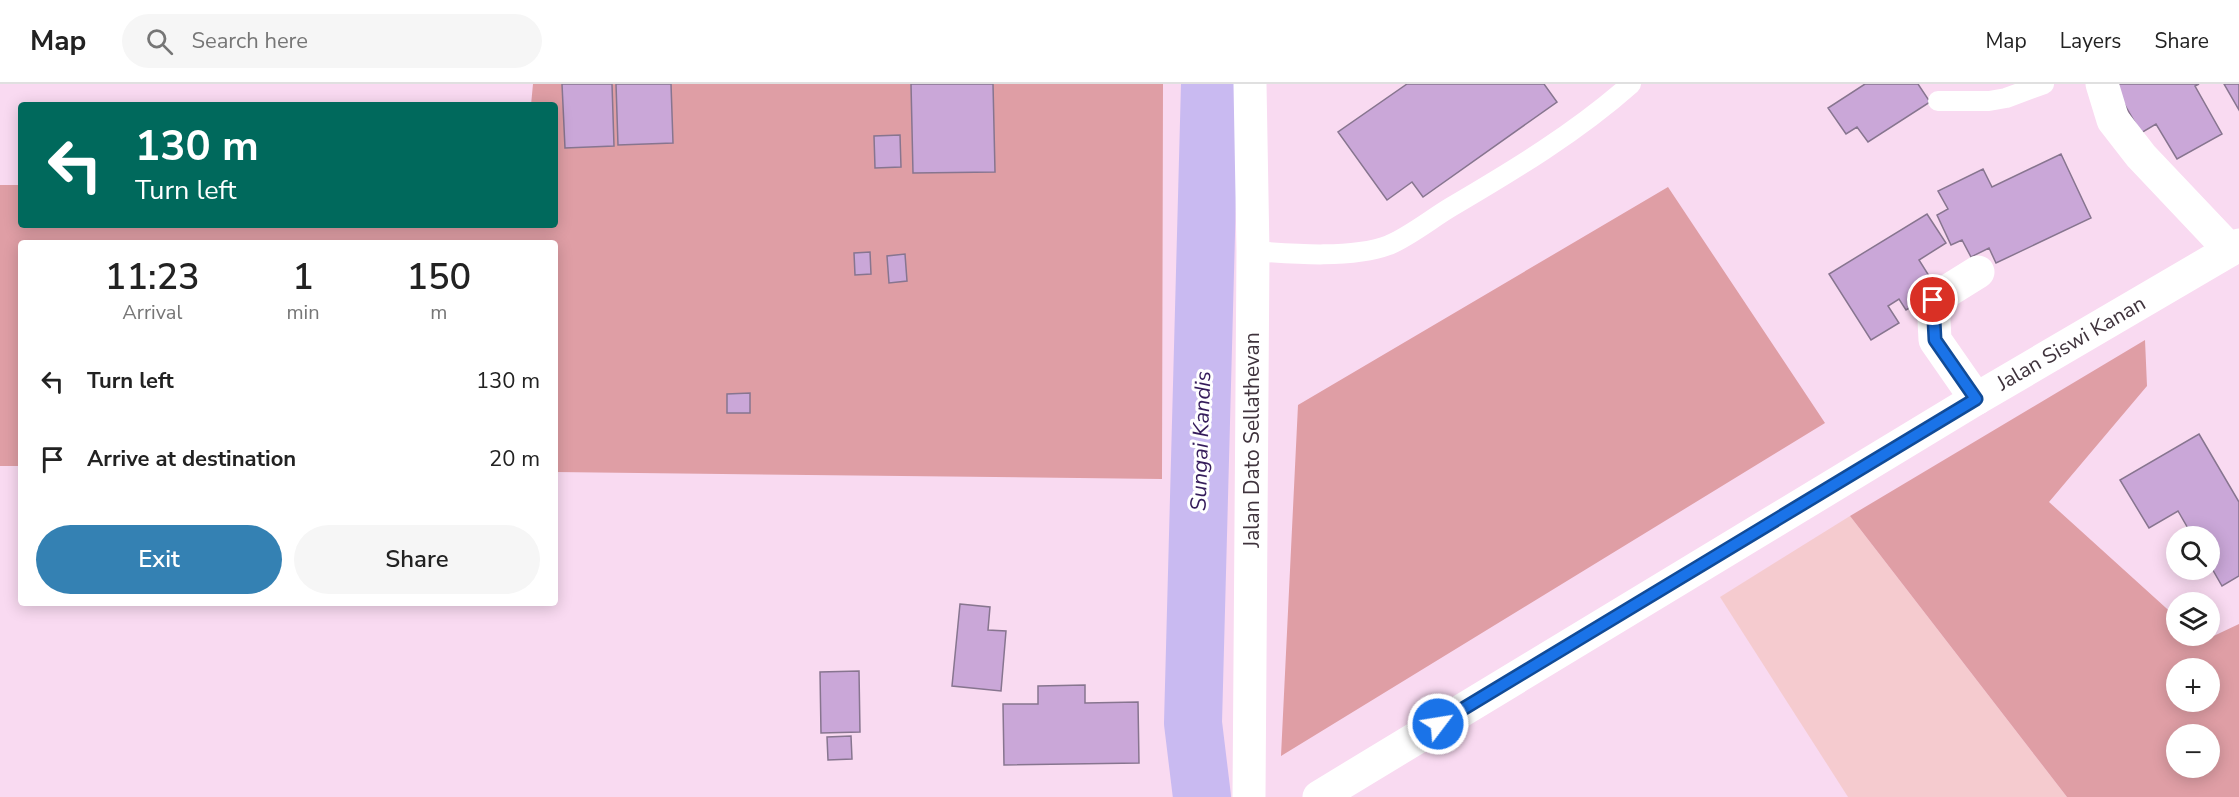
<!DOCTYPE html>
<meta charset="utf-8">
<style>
:root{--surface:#fff;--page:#f6f6f6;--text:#222;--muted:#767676;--line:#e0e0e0;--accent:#3481b3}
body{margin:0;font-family:"Nunito Sans",sans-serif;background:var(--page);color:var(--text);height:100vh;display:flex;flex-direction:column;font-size:22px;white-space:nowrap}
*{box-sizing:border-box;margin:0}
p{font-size:20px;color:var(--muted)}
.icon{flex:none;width:33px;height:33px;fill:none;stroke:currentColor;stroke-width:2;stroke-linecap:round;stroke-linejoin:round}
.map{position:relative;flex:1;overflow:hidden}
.details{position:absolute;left:18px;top:156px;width:540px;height:366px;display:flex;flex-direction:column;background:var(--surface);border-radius:6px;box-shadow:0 3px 15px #0003}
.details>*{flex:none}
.top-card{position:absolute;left:18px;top:18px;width:540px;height:126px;border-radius:6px;box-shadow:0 3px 15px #0003;background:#00695c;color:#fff;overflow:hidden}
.controls{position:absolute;left:2166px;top:442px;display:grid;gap:12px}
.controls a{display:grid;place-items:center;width:54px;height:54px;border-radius:50%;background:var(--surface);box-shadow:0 3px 15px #0003;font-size:30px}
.pin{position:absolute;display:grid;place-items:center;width:51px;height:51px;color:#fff;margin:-26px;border:3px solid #fff;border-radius:50%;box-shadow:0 2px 6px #0007}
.me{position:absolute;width:66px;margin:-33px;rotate:59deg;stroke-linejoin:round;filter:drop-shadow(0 0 4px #0008)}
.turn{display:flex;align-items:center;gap:21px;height:126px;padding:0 18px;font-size:27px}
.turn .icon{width:78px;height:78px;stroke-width:2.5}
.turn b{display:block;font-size:42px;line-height:51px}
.eta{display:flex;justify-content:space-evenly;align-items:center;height:102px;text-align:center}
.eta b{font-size:36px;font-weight:600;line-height:42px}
.primary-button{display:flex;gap:12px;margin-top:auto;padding:12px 18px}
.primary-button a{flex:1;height:69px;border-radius:36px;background:var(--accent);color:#fff;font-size:24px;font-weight:600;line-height:69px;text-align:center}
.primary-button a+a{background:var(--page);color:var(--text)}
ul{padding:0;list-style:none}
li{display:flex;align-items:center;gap:18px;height:78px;padding:0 18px}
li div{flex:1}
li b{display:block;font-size:22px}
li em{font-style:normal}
header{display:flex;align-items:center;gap:36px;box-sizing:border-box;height:84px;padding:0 30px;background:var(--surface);border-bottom:2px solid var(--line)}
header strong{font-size:28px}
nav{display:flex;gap:33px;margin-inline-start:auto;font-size:21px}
.search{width:420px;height:54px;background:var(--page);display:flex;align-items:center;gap:15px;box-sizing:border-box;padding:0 21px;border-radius:33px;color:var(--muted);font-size:22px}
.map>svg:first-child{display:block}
.green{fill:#f5cbcf}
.forest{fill:#df9ea5;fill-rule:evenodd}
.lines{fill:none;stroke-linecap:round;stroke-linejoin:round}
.river{stroke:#c9baf1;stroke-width:58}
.building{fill:#caa7d8;stroke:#87758f;stroke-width:1.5}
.service{stroke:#fff;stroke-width:20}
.minor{stroke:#fff;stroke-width:33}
.tertiary{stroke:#fff;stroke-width:33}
.route-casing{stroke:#114b97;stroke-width:15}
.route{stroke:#1a73e8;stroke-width:10}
.labels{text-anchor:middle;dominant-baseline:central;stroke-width:6;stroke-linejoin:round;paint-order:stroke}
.street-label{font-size:21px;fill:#3f333c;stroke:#fff}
.water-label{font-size:22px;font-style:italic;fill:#351c5b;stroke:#fff}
</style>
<header>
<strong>Map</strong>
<div class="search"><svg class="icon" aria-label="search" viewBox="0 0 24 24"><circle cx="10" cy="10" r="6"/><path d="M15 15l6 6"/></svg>Search here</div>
<nav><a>Map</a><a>Layers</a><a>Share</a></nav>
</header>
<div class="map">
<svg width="2239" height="713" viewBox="0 0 2239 713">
<rect width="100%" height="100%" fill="#f9daf1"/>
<path class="green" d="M1850 432 2067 713H1848L1720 513Z"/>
<path class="forest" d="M533 0H1163L1162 395 555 388V159H21V382H0V101H21V141H555V21H531Z
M1668 103 1825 339 1281 672 1298 321Z
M2145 256 2147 302 2049 418 2176 533V552H2198L2203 557 2239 540V713H2067L1850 432ZM2176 585H2210V618H2176ZM2176 651H2210V684H2176Z"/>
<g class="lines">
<path class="river" d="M1202 713 1193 639 1210 0"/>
</g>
<path class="building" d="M562 0H612L614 62 565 64Z
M616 0H671L673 59 618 61Z
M911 0H993L995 88 913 89Z
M1407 0H1544L1557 18 1423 113 1412 98 1387 116 1338 48Z
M1865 0H1918L1930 18 1868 58 1857 43 1846 50 1828 24Z
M2118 0H2199L2195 2 2222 50 2177 75 2156 40 2141 49 2114 2Z
M2224 0H2239V26Z
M900 51 901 83 875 84 874 52Z
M2061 70 2091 134 1996 179 1989 164 1971 173 1962 156 1951 161 1937 131 1948 125 1938 107 1983 85 1992 103Z
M1927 130 1946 159 1919 176 1931 195 1919 203 1926 214 1906 226 1899 215 1888 222 1899 239 1871 256 1829 190Z
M870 168 871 190 855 191 854 169Z
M905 170 907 197 889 199 887 172Z
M750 309V329H727V310Z
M2199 350 2239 418V492L2222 502 2210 481V453H2193L2178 427 2149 444 2120 396Z
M960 520 990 523 988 546 1006 547 1001 607 952 602Z
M859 587 860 648 821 649 820 588Z
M1085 601V619L1138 618 1139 679 1004 681 1003 620H1038V602Z
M851 652 852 675 828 676 827 653Z"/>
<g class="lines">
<path class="service" d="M1938 17H1989L2006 14 2044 0
M1253 167C1292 170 1352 175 1389 161 1410 152 1431 135 1451 123 1514 86 1577 48 1631 0"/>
<path class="minor" d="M2102 0 2113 36 2141 72 2230 166
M1976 315 1935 256 1933 216 1978 188
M1249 713 1253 167 1250 0"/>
<path class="tertiary" d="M1319 713 1976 315 2239 161"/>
</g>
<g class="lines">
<g class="route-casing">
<path id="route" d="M1438 640 1976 315 1935 256 1933 216"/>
</g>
<use href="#route" class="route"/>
</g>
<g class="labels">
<g class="street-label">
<text transform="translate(2071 259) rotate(-30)">Jalan Siswi Kanan</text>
<text transform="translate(1252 356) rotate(-90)">Jalan Dato Sellathevan</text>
</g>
<g class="water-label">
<text transform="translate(1201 357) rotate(-88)">Sungai Kandis</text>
</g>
</g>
</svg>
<div class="controls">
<a><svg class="icon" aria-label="search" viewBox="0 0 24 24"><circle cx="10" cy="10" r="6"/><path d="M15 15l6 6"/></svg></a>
<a><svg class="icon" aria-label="layers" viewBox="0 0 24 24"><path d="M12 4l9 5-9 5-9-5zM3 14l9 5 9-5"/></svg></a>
<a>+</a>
<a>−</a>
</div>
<div class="pin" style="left:1933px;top:216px;background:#d93025"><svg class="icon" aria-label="arrive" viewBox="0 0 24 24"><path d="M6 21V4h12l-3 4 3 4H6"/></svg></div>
<svg class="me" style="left:1438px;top:640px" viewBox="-20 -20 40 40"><circle r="17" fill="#1a73e8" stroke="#fff" stroke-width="3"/><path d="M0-11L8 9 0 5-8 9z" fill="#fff"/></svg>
<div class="top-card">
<div class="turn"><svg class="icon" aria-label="left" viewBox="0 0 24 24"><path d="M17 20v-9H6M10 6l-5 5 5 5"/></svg><div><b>130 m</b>Turn left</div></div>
</div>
<section class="details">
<div class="eta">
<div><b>11:23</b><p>Arrival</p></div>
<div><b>1</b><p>min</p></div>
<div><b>150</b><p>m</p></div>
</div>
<ul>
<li><svg class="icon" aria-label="left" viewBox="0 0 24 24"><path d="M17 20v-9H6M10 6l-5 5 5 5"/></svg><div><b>Turn left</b></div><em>130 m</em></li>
<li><svg class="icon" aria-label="arrive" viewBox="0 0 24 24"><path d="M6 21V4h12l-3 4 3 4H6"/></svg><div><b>Arrive at destination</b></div><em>20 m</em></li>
</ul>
<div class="primary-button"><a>Exit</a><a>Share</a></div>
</section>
</div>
